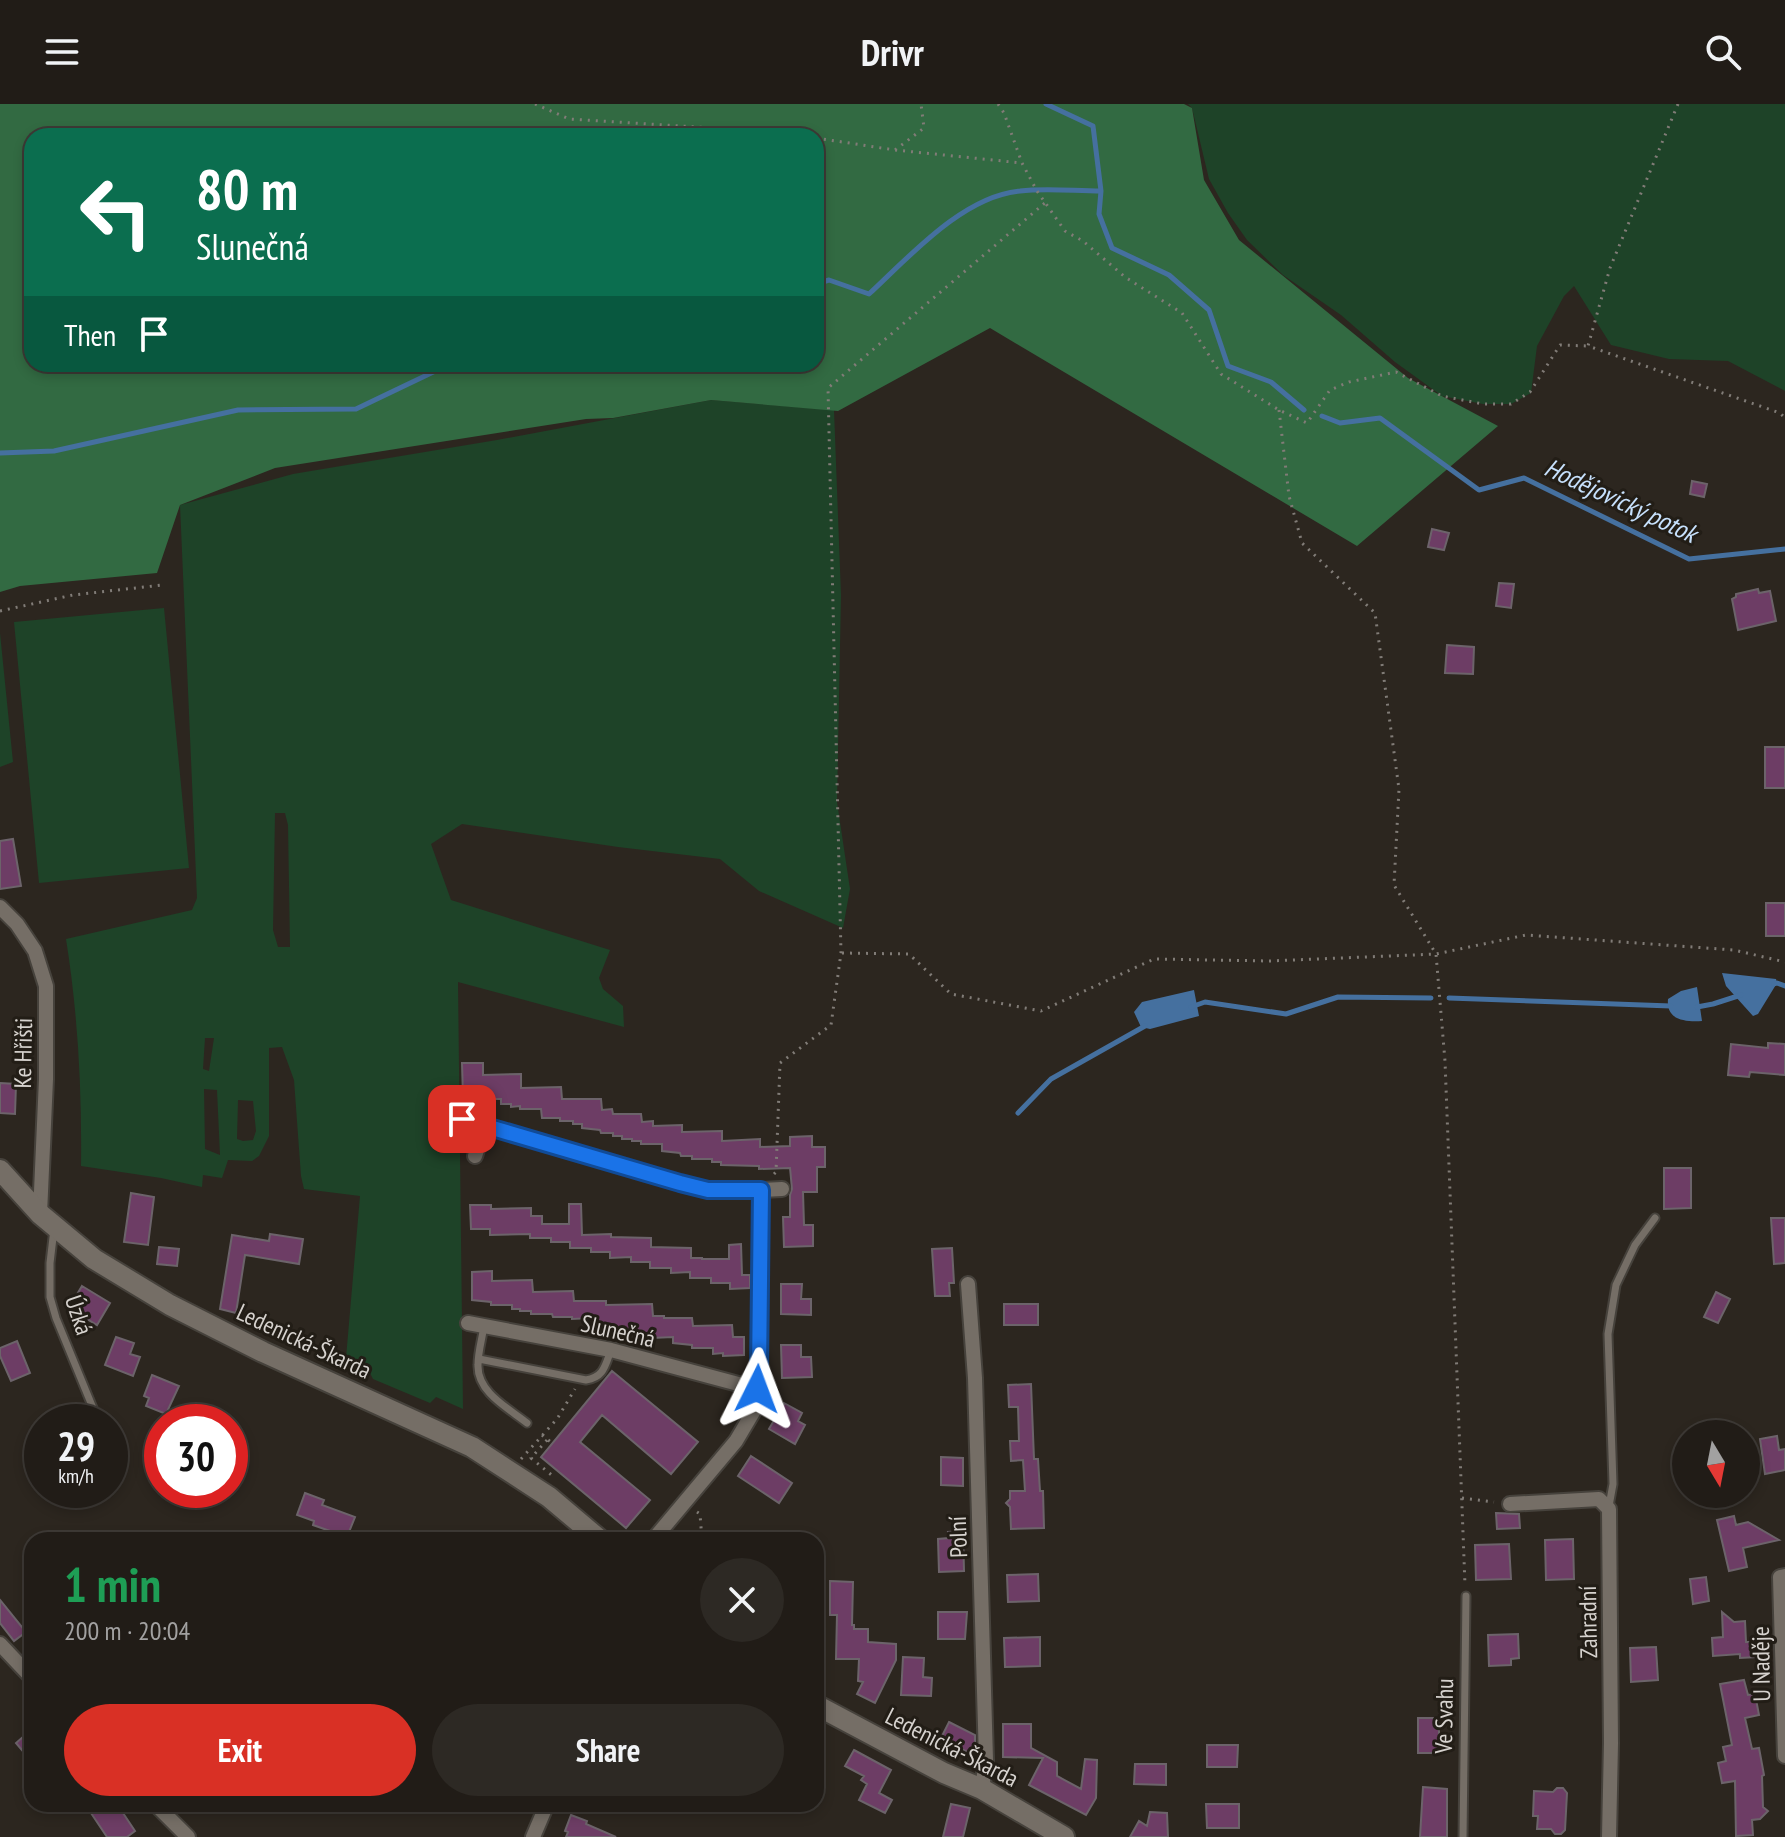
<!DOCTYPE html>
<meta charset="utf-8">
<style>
:root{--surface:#211c17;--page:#2d2924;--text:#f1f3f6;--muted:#a2a1a1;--line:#3e3a36;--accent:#d93025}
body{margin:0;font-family:"PT Sans Narrow",sans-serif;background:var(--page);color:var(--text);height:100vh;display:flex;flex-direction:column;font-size:30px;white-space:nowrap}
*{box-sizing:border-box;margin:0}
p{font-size:26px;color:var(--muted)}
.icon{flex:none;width:44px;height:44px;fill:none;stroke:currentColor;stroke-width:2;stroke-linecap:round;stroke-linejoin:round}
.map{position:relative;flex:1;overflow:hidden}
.panel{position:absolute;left:24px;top:1428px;width:800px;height:280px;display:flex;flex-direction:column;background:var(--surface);border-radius:24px;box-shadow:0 4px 12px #0003,0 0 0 2px var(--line)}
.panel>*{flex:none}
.top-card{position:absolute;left:24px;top:24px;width:800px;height:244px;border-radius:24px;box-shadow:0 4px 12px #0003,0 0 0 2px var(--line);background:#0b6e4f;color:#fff;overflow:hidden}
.needle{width:52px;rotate:170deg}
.buttons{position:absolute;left:1672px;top:1316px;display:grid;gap:16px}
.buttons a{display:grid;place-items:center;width:88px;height:88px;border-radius:50%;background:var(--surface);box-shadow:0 4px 12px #0003,0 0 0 2px var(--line);font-size:40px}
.speed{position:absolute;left:24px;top:1300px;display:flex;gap:16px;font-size:40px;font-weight:700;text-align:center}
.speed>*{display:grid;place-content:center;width:104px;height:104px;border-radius:50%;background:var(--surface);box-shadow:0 4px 12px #0003,0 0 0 2px var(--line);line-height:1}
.speed small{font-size:20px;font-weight:400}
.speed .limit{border:12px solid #d22;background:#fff;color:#111}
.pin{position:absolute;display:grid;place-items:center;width:68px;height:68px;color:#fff;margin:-34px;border-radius:16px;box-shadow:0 4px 12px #0006}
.me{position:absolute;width:88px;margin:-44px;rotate:3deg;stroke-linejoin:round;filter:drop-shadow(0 0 6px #0008)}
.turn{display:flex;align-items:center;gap:28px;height:168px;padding:0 40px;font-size:36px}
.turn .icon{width:104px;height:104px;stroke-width:2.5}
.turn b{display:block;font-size:56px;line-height:68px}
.then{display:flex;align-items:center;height:76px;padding:0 40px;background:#0003;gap:16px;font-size:30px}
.round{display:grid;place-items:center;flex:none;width:84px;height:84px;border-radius:42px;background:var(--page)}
.overview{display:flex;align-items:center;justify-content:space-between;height:136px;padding:0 40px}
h1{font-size:48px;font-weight:600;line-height:60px;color:#1e9e55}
.action{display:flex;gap:16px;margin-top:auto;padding:16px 40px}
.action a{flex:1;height:92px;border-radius:48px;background:var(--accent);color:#fff;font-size:32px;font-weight:600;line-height:92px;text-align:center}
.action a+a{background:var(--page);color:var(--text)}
header{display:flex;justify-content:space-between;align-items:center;height:104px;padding:0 40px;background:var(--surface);font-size:36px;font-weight:600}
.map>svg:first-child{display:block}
.green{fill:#1e4328;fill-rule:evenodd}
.forest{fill:#326a42;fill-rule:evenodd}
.water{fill:#45709f}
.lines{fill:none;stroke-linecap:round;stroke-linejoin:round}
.stream{stroke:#45709f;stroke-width:5}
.building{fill:#6d3d65;stroke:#6c636a;stroke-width:2}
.service-casing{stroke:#46423c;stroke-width:11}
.minor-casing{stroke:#46423c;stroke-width:18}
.secondary-casing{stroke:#46423c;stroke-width:24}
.path{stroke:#817c77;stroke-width:3;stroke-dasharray:2 6;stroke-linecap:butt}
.service{stroke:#756e66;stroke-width:7}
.minor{stroke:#756e66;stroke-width:14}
.secondary{stroke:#756e66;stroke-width:20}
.route-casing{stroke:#114b97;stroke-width:20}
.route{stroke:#1a73e8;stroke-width:14}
.labels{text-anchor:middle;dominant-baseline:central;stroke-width:6;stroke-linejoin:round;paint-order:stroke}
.street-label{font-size:24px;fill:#d6d2ce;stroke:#221d16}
.water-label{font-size:26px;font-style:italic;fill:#c7e1fd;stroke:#221d16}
</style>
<header><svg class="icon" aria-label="menu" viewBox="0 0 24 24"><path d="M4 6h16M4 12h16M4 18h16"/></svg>Drivr<svg class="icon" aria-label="search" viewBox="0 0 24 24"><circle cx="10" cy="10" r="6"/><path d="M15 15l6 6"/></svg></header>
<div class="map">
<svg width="1785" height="1733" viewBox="0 0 1785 1733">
<rect width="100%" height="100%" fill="#2c261f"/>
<path class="green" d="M1188 0H1785V287L1728 257 1669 255 1611 241 1574 182 1564 192 1537 242 1531 289 1511 300H1483L1442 292 1395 258 1341 211 1283 171 1247 136 1228 109 1209 75 1192 4Z
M711 296 834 306 841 491 837 698 850 785 843 824 759 787 720 755 618 743 462 720 431 740 451 796 610 846 599 874 603 885 623 902 624 923 458 878 463 1305 436 1293 430 1299 373 1275 364 1257 346 1254 360 1092 304 1085 301 1072 294 976 282 943 269 944V1032L259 1052 252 1057 228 1056 222 1074 203 1071 202 1083 161 1074 81 1062C82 987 78 910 66 835L192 806 197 794 180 401 293 370 497 336ZM275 709H285L288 721 290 843H278L273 826ZM205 934H214L209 967 203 965ZM204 985 217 986 220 1051 205 1045ZM238 996 253 997 256 1027 253 1036 243 1037 237 1035Z
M164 504 189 764 39 779 14 518Z
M0 529 13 658 0 663Z"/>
<path class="forest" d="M0 0H1184L1192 4 1204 76 1239 136 1408 274 1498 322 1357 442 990 224 838 307 711 296 613 314 586 315 275 364 180 401 157 469 20 482 0 488ZM32 32H816V260H32Z"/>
<path class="water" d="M1722 869 1776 875 1777 879 1758 910 1753 912 1726 882Z
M1697 883 1702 917C1684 918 1666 916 1668 895L1681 887Z
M1194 886 1199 912 1150 925 1141 923 1134 908 1142 898Z"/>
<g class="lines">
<path class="stream" d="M1046 0 1093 22 1101 87 1099 110 1112 144 1169 171 1209 206 1228 262 1271 278 1304 306
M816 180 829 176 869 190C909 153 963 92 1020 87 1046 84 1074 87 1101 87
M1322 312 1340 319 1380 314 1479 386 1524 374 1689 455 1785 445
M0 349 54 347 238 306 356 305 450 260
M1774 880 1777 879 1785 882
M1449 894 1671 902
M1191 903 1205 898 1286 910 1338 893 1431 894
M1697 903 1713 900 1741 891
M1018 1009 1051 975 1145 922"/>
</g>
<path class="building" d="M1692 377 1707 380 1704 393 1690 390Z
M1432 425 1449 429 1444 446 1428 443Z
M1499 479 1514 480 1511 504 1496 502Z
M1758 485 1759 489 1770 487 1776 517 1738 526 1732 495 1736 493V490Z
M1447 541 1474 543 1473 570 1445 569Z
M1765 643H1785V684H1765Z
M13 735 21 782 0 785V737Z
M1766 799H1785V832H1766Z
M1768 939 1785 940V971L1750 968 1749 973 1728 971 1731 940 1768 944Z
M462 959H483V971L521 970V984L561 983 562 995H601L602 1006 612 1005 613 1010H641L642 1018 653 1017V1022L682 1021V1028L722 1027V1037L760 1035V1043L790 1042V1033L812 1032V1043H825V1063H817V1088H803L804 1121H813V1142L784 1143 783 1113H790V1091L792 1085 790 1064 759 1065V1062L721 1061V1058H712V1055H692V1052H681L680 1049 662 1047V1040H641V1037H632V1035H622V1032H613V1029H601L600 1026 582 1024V1020H573V1017H560V1014H542L541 1005H520V1002L511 1003V1000H501V995H482V992L463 993Z
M0 979 16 980 15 1010 0 1009Z
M1664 1064H1691V1104L1664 1105Z
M131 1089 154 1093 148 1141 124 1138Z
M569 1100H581L582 1131 611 1130V1133L651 1134V1143L691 1144V1154H702V1155H729V1141L741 1140 742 1171H750V1184L730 1185V1179H711V1174H690V1168L671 1169V1164H650V1158H631V1153L610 1154V1148H591V1144H570V1138H551V1134H530V1130L490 1131V1125H471L470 1101H491V1105L531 1104V1112H542V1120H569Z
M1771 1114H1785V1159L1774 1160Z
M270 1130 303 1135 299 1160 245 1151 236 1209 220 1205 232 1131 269 1137Z
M159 1143 179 1145 177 1162 157 1160Z
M952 1144 954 1179H949L950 1192H935L932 1145Z
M492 1167V1177L532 1176 533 1188 573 1187 574 1197H606V1201L652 1200 653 1212H664V1214H692L693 1222 732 1221 733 1233H744V1251L723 1252V1249L713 1250V1244H692V1241L673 1239V1233L652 1234 651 1231 632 1228 633 1226H613V1223H605V1221H593L592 1214 572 1215V1213H553L552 1210H531V1207H520V1205H512V1201H491V1198L472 1196V1168Z
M781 1180H802L801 1195H811V1211L781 1210Z
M82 1182 110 1199 97 1221 69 1204Z
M1716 1188 1730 1195 1718 1219 1704 1213Z
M1004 1200H1038V1221H1004Z
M116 1233 134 1239 130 1250 140 1253 133 1272 105 1261Z
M17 1237 30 1269 11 1277 0 1252V1244Z
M781 1241H801V1253H811L812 1273 782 1274Z
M612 1267 698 1338 671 1370 602 1311 580 1338 650 1396 626 1424 541 1353Z
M152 1271 179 1282 166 1310 146 1302 149 1294 144 1292Z
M1031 1280 1034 1355H1038L1040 1387H1043L1044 1424 1011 1425 1010 1403 1006 1399 1010 1395V1387H1025L1023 1356 1011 1357 1010 1337H1019L1018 1303H1009L1008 1281Z
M784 1299 802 1309 798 1317 805 1321 795 1340 769 1325Z
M1777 1332 1779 1346 1785 1345V1366L1765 1370 1760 1335Z
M751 1352 792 1379 779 1399 738 1372Z
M941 1353 963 1354V1382L941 1381Z
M305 1389 324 1396 322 1401 355 1413 347 1433 313 1421 314 1417 297 1411Z
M1496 1409 1519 1410 1520 1424 1497 1425Z
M1734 1412 1736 1421 1748 1418 1779 1436 1743 1444 1747 1463 1729 1467 1717 1416Z
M963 1427 964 1467 939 1468 938 1435 949 1434 948 1428Z
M1573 1435 1574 1475 1546 1476 1545 1436Z
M1509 1440 1511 1475 1476 1476 1475 1441Z
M1038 1470 1039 1497 1008 1498 1007 1471Z
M1706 1473 1709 1497 1693 1500 1690 1475Z
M830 1477 853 1478 852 1521H854V1525H868V1538L896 1540V1556L875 1599 857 1590 863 1578 858 1577 859 1555H836L837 1511H830Z
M0 1496 26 1528 14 1537 0 1519Z
M938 1508H967L965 1535H938Z
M1722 1508 1734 1518 1745 1517 1746 1538H1756L1757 1553 1740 1554V1550L1713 1552 1712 1534 1723 1533Z
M1518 1530 1519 1554 1511 1555V1561L1489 1562 1488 1531Z
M1040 1533V1562L1005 1563 1004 1534Z
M1656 1543 1658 1576 1631 1578 1630 1544Z
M903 1553 924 1554 923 1573 932 1574 931 1592 901 1591Z
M1744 1576 1748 1591 1755 1590 1759 1611 1745 1614 1752 1645 1759 1644 1764 1671 1762 1672 1763 1703 1768 1707 1760 1715 1752 1716 1753 1731 1736 1732 1735 1677 1722 1679 1718 1659 1726 1657 1723 1643 1732 1641 1720 1580Z
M1418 1614H1439V1649H1418Z
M949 1618 975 1631V1638L969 1649 941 1634Z
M1003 1620H1031V1644L1057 1658V1672L1081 1685 1085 1655 1097 1656 1096 1694 1086 1711 1029 1681 1043 1654 1003 1653Z
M32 1625V1658L16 1639Z
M1207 1641H1238L1237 1663H1207Z
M854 1646 891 1666 879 1689 892 1696 885 1709 859 1696 867 1680 861 1676 864 1672 845 1662Z
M1135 1660H1166V1681L1134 1680Z
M1423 1683 1447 1685V1733H1420Z
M1557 1684H1563L1567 1689 1565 1726 1561 1730H1555L1551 1725H1537L1538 1712H1533L1534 1687 1553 1688Z
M85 1700H117L135 1727 127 1733H107Z
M951 1700 970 1704 963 1733H943Z
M1206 1700H1239V1724H1207Z
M1150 1708 1167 1709 1168 1733H1130L1139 1717 1147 1722Z
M571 1711 587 1717 586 1720 616 1733H566L568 1728 565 1727Z"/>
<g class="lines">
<g class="service-casing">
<path id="service" d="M54 1125 50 1159V1193L56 1214 95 1309
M484 1222C482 1235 478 1248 478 1261 477 1288 508 1304 527 1319
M479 1255 586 1276C604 1273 605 1262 611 1246
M1609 1402 1613 1380 1608 1230 1616 1181 1635 1141 1655 1114
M1463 1733 1466 1492"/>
</g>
<g class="minor-casing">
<path id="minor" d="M0 803 17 820 35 847 46 882V975L40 1110
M462 1015 680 1079 708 1086H761L759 1270 755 1305 736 1337 653 1436
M475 1052 485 1021
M761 1086 782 1085
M968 1180 975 1274 986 1656 982 1685
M468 1219 611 1246 757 1285
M1510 1400 1599 1395 1609 1405 1611 1639 1609 1733
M1785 1472 1780 1473 1785 1652
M0 1540 32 1574
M155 1700 188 1733
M533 1733 547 1700"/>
</g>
<g class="secondary-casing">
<path id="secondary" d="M0 1066 40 1110 94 1155 170 1201 263 1248 472 1343 549 1393 600 1436
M816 1601 944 1669 982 1685 1064 1733"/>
</g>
<path class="path" d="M535 0 569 15 760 27 799 32
M998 0 1004 9 1022 59 1037 87 1065 127 1083 137 1125 173 1182 209 1221 270 1279 306 1307 319 1330 286 1349 278 1396 268 1442 292 1483 300H1511L1530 288 1560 241 1588 242
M1678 0 1610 164 1588 242 1780 309 1785 314
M816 34 895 46 1022 59
M895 46 924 24 921 0
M1279 306 1289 392 1302 439 1375 509 1399 685 1394 781 1436 850 1445 957 1465 1481
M0 507 73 491 162 481
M842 849 909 850 951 890 1041 907 1154 855 1270 857 1436 850 1526 831 1734 846 1785 858
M774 1070 776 1068 780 959 831 921 841 849 828 284 1046 98
M542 1331 552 1339
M547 1336 531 1354 554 1373
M521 1355 557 1315 575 1285
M1462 1394 1494 1398
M697 1408 700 1410 702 1436"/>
<use href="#service" class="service"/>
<use href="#minor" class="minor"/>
<use href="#secondary" class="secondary"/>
</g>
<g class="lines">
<g class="route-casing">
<path id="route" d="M462 1015 680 1079 708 1086H761L759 1270 757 1285"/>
</g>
<use href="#route" class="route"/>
</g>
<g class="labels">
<g class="street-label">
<text transform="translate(23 949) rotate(-89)">Ke Hřišti</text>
<text transform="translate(79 1211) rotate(71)">Úzká</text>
<text transform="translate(618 1227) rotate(13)">Slunečná</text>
<text transform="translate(304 1237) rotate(25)">Ledenická-Škarda</text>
<text transform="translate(958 1433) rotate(-92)">Polní</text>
<text transform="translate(1588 1518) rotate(-91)">Zahradní</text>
<text transform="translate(1761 1560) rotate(-91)">U Naděje</text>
<text transform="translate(1444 1612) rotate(-89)">Ve Svahu</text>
<text transform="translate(952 1643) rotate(27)">Ledenická-Škarda</text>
</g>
<g class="water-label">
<text transform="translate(1621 396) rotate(25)">Hodějovický potok</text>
</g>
</g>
</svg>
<div class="buttons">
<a><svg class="needle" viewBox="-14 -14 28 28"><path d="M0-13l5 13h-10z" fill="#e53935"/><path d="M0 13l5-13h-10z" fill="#a2a1a1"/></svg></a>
</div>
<div class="speed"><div>29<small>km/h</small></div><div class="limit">30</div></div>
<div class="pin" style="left:462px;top:1015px;background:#d93025"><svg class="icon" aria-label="arrive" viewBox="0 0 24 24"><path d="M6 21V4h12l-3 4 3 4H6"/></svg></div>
<svg class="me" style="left:757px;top:1285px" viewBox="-20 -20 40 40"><path d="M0-17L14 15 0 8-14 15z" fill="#1a73e8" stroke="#fff" stroke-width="4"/></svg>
<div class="top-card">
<div class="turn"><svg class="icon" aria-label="left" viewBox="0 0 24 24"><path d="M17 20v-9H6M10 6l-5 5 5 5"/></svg><div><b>80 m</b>Slunečná</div></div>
<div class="then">Then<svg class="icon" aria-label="arrive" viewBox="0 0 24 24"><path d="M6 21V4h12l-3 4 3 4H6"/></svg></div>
</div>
<section class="panel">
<div class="overview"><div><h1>1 min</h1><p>200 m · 20:04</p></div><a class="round"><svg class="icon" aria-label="close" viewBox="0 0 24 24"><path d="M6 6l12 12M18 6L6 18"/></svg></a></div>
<div class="action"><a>Exit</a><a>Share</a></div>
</section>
</div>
